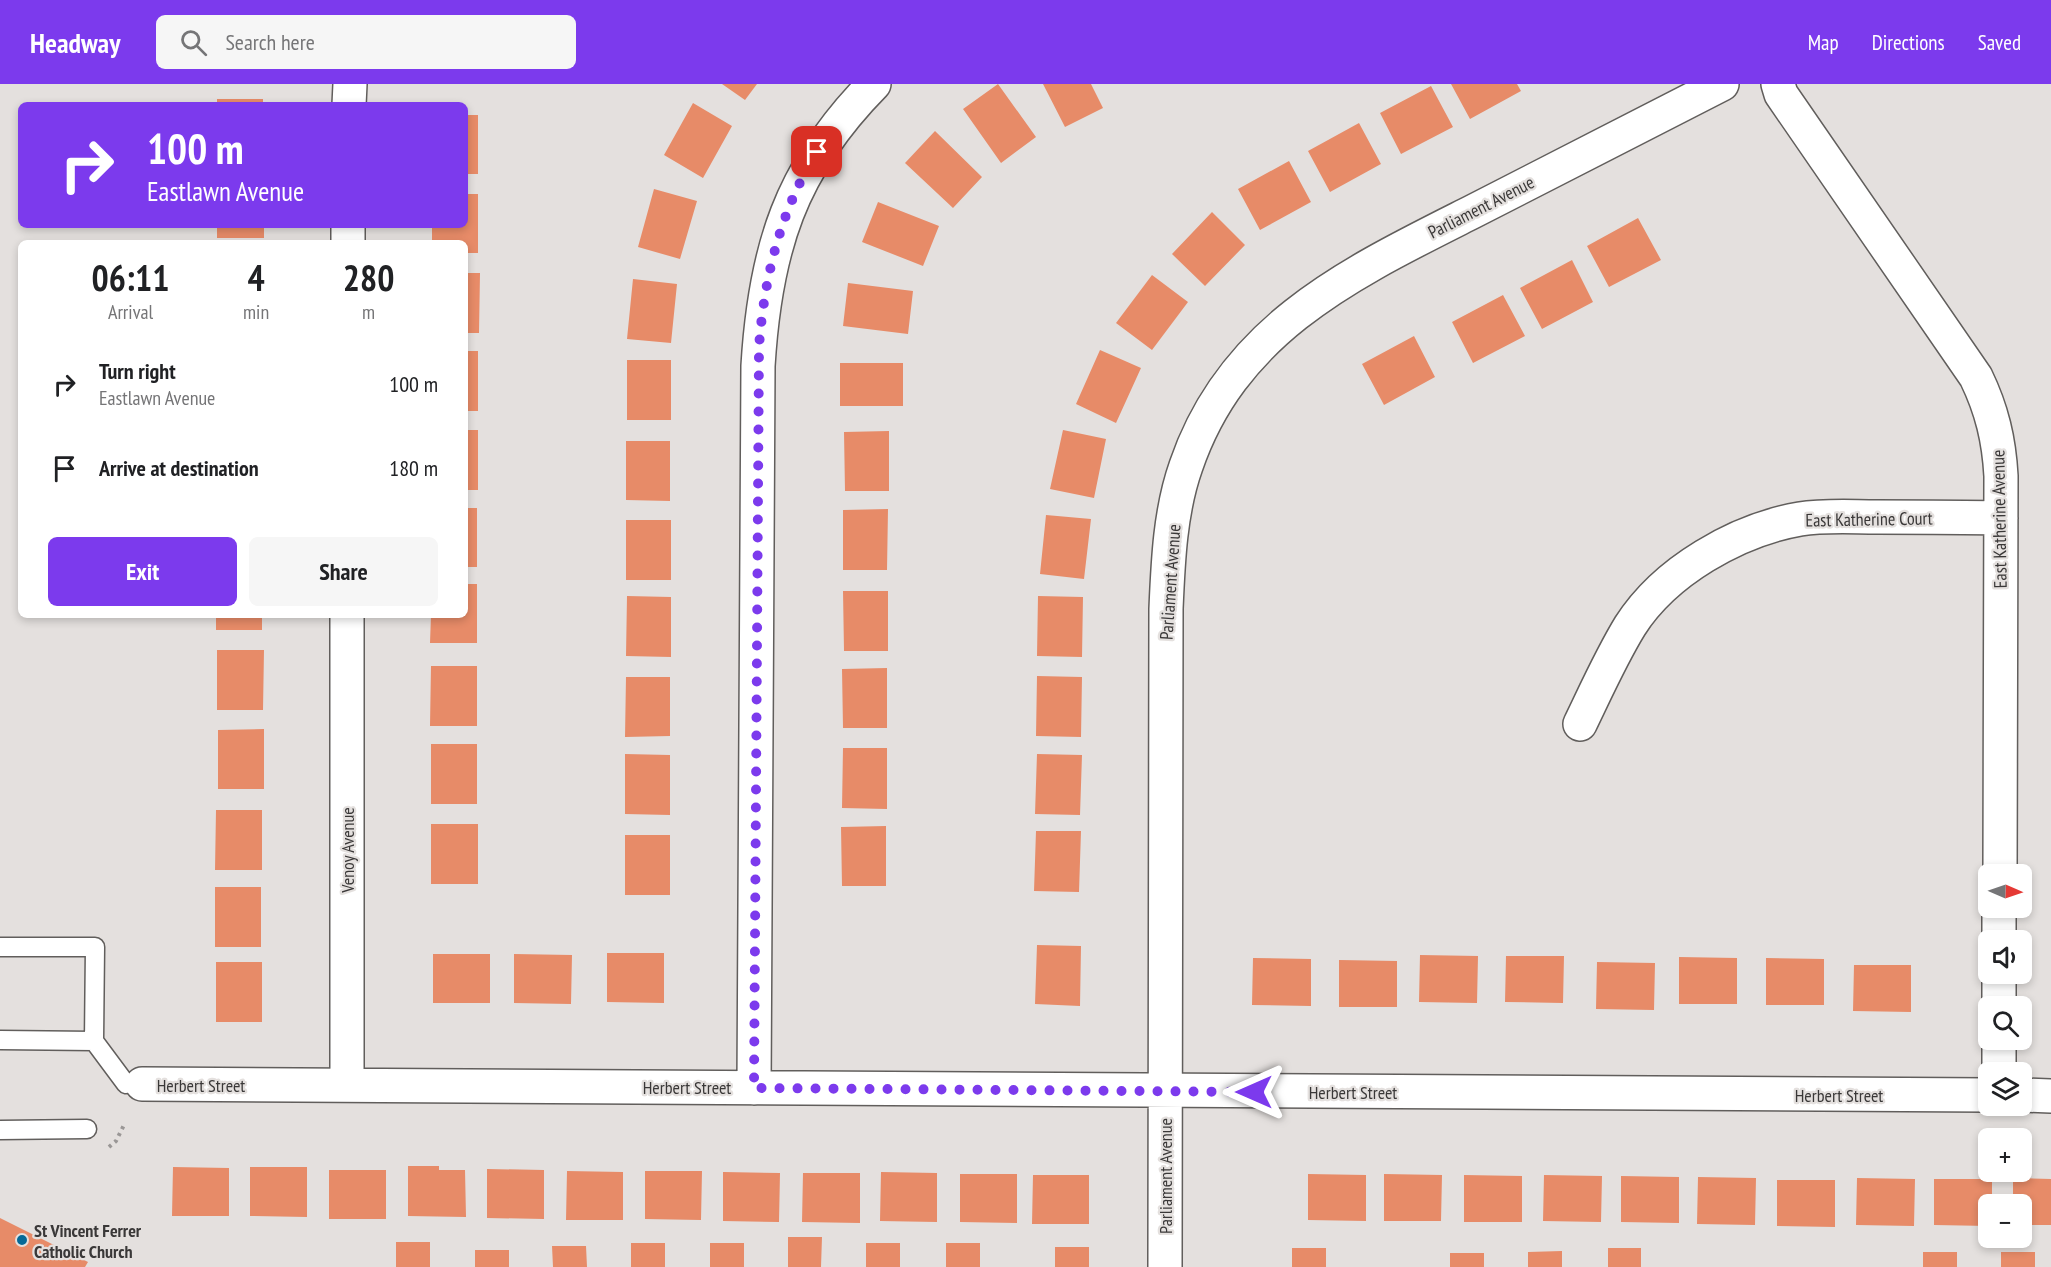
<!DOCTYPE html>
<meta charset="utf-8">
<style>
:root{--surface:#fff;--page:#f6f6f6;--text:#202124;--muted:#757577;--accent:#7c3aed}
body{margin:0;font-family:"PT Sans Narrow",sans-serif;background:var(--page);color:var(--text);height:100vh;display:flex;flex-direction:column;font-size:22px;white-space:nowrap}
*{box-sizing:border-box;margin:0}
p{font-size:20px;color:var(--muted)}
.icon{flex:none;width:33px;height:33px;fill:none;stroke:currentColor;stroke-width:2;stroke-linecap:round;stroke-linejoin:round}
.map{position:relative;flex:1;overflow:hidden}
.drawer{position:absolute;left:18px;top:156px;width:450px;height:378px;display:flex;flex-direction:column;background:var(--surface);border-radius:9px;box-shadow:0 3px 9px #0003}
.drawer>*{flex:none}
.guide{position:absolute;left:18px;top:18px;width:450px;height:126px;border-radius:9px;box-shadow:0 3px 9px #0003;background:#7c3aed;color:#fff;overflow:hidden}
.needle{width:39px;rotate:92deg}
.tools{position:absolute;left:1978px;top:780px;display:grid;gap:12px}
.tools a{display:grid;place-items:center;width:54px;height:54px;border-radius:9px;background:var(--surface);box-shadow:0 3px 9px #0003;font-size:30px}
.pin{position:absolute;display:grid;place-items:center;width:51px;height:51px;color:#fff;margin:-26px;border-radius:12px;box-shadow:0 3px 9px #0006}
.me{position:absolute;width:66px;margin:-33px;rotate:270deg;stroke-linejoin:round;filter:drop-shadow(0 0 4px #0008)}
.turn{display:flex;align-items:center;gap:21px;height:126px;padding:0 30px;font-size:27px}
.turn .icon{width:78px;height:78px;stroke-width:2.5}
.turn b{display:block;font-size:42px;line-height:51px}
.eta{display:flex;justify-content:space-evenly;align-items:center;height:102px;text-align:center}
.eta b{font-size:36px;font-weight:600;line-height:42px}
.primary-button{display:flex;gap:12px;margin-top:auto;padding:12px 30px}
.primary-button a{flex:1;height:69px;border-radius:9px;background:var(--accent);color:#fff;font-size:24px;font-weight:600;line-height:69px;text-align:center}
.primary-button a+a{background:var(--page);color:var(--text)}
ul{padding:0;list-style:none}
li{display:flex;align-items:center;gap:18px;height:84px;padding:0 30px}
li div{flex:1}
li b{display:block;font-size:22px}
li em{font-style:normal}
header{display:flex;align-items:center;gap:36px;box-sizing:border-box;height:84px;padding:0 30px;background:var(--accent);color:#fff}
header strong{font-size:28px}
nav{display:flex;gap:33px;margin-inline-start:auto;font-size:21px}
.search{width:420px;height:54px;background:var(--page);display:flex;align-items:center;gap:15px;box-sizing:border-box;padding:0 21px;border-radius:9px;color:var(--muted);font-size:22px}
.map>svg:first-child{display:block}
.building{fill:#e78b68}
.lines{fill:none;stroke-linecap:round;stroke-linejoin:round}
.service-casing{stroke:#615e5c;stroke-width:21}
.minor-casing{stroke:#615e5c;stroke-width:36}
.path{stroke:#9a9796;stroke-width:4;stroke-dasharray:3 4.5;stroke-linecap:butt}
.service{stroke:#fff;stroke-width:18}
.minor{stroke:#fff;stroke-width:33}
.route{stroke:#7c3aed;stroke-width:10;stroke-dasharray:0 18}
.poi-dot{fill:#056997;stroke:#e4e0de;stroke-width:2}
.labels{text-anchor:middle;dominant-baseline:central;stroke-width:4.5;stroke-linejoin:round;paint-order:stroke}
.street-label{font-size:18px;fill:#3a3838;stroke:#e4e0de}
.poi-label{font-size:18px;font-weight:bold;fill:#3a3838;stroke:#e4e0de;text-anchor:start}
</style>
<header>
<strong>Headway</strong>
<div class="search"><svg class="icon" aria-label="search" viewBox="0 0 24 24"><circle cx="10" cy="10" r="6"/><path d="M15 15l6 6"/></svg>Search here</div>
<nav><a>Map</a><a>Directions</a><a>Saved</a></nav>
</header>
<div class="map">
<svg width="2051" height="1183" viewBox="0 0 2051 1183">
<rect width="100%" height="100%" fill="#e4e0de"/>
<path class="building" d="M722 0H757L745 16Z
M998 0 1036 53 1001 79 963 25Z
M1043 0H1091L1103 24 1065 43Z
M1451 0H1517L1521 7 1470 35Z
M1431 2 1453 43 1401 70 1380 29Z
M217 15H263V21H217Z
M693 19 732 42 703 94 664 71Z
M465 31H478V90H465Z
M1359 39 1381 80 1330 108 1308 67Z
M935 47 982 93 953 124 905 79Z
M1289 77 1311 118 1260 146 1238 105Z
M654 105 697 117 680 175 638 163Z
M465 110H478V169H465V159H432V141H465Z
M878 118 939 142 923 182 862 158Z
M1212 128 1245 161 1205 202 1172 170Z
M1638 134 1661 176 1609 203 1587 162Z
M217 141H264V154H217Z
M1572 176 1593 218 1542 245 1520 204Z
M465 189H480L479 249H465Z
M1152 191 1188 218 1152 266 1116 239Z
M633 195 677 200 671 259 627 255Z
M848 199 913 207 908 250 843 242Z
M1503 211 1525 252 1473 279 1452 238Z
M1414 252 1435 293 1384 321 1362 280Z
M1100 266 1141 284 1116 339 1076 320Z
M465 267H478V327H465Z
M627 276H671V336H627Z
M840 279H903V322H840Z
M465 346H478V406H465Z
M1063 346 1106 355 1094 414 1050 405Z
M889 347V407H845L844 348Z
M626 357H670V417L626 416Z
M465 424H477V483H465Z
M888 425 887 486H843V426Z
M1046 431 1091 435 1084 495 1040 490Z
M626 436H671V496H626Z
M465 500H477V559H430L431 531H465Z
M843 507H888V567H844Z
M627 512 671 513V573L626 572Z
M1038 512 1083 513 1082 573 1037 572Z
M216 531H262V546H216Z
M217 566H264L263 626H217Z
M431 582H477V642H430Z
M887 584V644H843L842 585Z
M1037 592 1082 593 1081 653 1036 652Z
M626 593H670V652L625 653Z
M264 645V705H218V646Z
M431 660H477V720H431Z
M843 664H887V725L842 724Z
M625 670 670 671V731L625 730Z
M1037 670 1082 671 1080 731 1035 730Z
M216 726H262V786H215Z
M431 740H478V800H431Z
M886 742V802H842L841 743Z
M1036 747H1081L1079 808 1034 807Z
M625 751H670V811H625Z
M215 803H261V863H215Z
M1037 861 1081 862 1080 922 1035 920Z
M607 869H664V919L607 918Z
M433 870H490V919H433Z
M514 870 572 871 571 920 514 919Z
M1420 871 1478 872 1477 919 1419 918Z
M1506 872H1564L1563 919 1505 918Z
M1679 873 1737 874V920H1679Z
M1253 874 1311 875V922L1252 921Z
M1766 874 1824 875V921H1766Z
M1339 876 1397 877V923H1339Z
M216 878H262V938H216Z
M1597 878 1655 879 1654 926 1596 925Z
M1854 881H1911V928L1853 927Z
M408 1082H439V1086H465L466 1133 408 1132Z
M173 1083 229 1084V1132H172Z
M250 1083H307V1133L250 1132Z
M487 1085 544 1086V1135L487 1134Z
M329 1086H386V1135H329Z
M567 1087 623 1088V1136H566Z
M645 1087H702L701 1136 645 1135Z
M723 1088 780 1089 779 1138 723 1137Z
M881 1088 937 1089V1138L880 1137Z
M803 1089H860V1139L802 1138Z
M960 1090H1017V1139L960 1138Z
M1308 1090 1366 1091V1137L1308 1136Z
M1384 1090 1442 1091 1441 1137H1384Z
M1033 1091H1089V1140H1032Z
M1464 1091 1522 1092V1138H1464Z
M1544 1091 1602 1092 1601 1138 1543 1137Z
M1621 1092 1679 1093V1139L1621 1138Z
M1698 1093 1756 1094 1755 1141 1697 1140Z
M1857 1094 1915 1095 1914 1142 1856 1141Z
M2013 1094 2051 1095V1141H2022V1120H2013Z
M1934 1095H1992V1120H1989V1142L1934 1141Z
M1777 1096H1835V1143L1777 1142Z
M0 1134 88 1178 85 1183H0Z
M788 1153H822L821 1183H788Z
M396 1158H430V1183H396Z
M631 1159H665V1183H631Z
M710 1159H744V1183H710Z
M866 1159H900V1183H866Z
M946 1159H980V1183H946Z
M552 1162H586L587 1183H553Z
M1055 1163H1089V1183H1055Z
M1292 1164H1326V1183H1292Z
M1608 1164H1641V1183H1608Z
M475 1166H509V1183H475Z
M1562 1167V1183H1528V1168Z
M1923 1168H1957V1183H1923Z
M2001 1168H2035V1183H2001Z
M1450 1169H1484V1183H1450Z"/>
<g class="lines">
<g class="service-casing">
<path id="service" d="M0 863H95L94 957
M0 956 94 957 126 1000
M0 1046 87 1045"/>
</g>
<g class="minor-casing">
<path id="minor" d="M1778 0 1781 10 1976 293C1992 326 1999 356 2001 392L2000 790
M349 21 350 0
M348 159V141
M1580 640C1596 607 1611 573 1630 542 1665 487 1737 446 1800 435 1825 431 1852 433 1877 433 1918 433 1959 433 2001 434
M1999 856V824
M1999 922V890
M1999 988V956
M142 1000 1989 1011
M347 1001V531
M754 1004 758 282C765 166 790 85 874 0
M2022 1011 2051 1012
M1165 1183 1166 525C1168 478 1170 427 1186 382 1233 244 1351 189 1472 128 1555 85 1639 43 1722 0"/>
</g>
<path class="path" d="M109 1063 116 1057 124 1041"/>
<use href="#service" class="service"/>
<use href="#minor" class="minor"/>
</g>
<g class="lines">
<path class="route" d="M817 68C780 127 764 195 759 263L754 1004 1254 1008"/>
</g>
<circle class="poi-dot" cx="22" cy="1156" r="6"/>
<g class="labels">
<g class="street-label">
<text transform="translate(1481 123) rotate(-27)">Parliament Avenue</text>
<text transform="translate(1869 435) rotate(-1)">East Katherine Court</text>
<text transform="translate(1999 435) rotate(-91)">East Katherine Avenue</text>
<text transform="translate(1170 498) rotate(-86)">Parliament Avenue</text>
<text transform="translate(347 766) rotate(-90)">Venoy Avenue</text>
<text x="201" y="1001">Herbert Street</text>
<text x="687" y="1003">Herbert Street</text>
<text x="1353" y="1008">Herbert Street</text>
<text x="1839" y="1011">Herbert Street</text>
<text transform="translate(1165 1092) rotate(-90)">Parliament Avenue</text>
</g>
<g class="poi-label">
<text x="34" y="1146">St Vincent Ferrer<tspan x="34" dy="21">Catholic Church</tspan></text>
</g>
</g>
</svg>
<div class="tools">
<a><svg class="needle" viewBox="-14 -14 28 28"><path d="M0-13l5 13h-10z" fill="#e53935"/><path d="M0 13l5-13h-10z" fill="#757577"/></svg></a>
<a><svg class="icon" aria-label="sound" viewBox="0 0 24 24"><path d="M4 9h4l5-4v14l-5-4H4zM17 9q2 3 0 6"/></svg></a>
<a><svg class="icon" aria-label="search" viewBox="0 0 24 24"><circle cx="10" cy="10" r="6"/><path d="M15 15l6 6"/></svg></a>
<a><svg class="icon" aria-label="layers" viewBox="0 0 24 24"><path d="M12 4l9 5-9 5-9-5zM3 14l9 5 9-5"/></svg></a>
<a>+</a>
<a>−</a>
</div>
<div class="pin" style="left:817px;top:68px;background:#d93025"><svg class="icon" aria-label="arrive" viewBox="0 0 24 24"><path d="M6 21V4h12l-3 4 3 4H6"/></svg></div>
<svg class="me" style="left:1254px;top:1008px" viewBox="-20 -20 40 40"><path d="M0-17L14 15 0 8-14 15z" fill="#7c3aed" stroke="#fff" stroke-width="4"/></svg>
<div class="guide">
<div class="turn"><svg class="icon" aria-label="right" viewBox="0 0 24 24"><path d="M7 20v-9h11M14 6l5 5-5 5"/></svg><div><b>100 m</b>Eastlawn Avenue</div></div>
</div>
<section class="drawer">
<div class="eta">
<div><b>06:11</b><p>Arrival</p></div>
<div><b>4</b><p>min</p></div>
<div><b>280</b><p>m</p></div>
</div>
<ul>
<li><svg class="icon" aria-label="right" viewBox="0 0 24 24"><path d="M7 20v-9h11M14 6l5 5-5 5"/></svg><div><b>Turn right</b><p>Eastlawn Avenue</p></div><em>100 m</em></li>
<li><svg class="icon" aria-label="arrive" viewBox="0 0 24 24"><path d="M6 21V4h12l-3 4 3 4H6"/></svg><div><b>Arrive at destination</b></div><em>180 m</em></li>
</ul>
<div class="primary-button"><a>Exit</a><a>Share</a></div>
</section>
</div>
